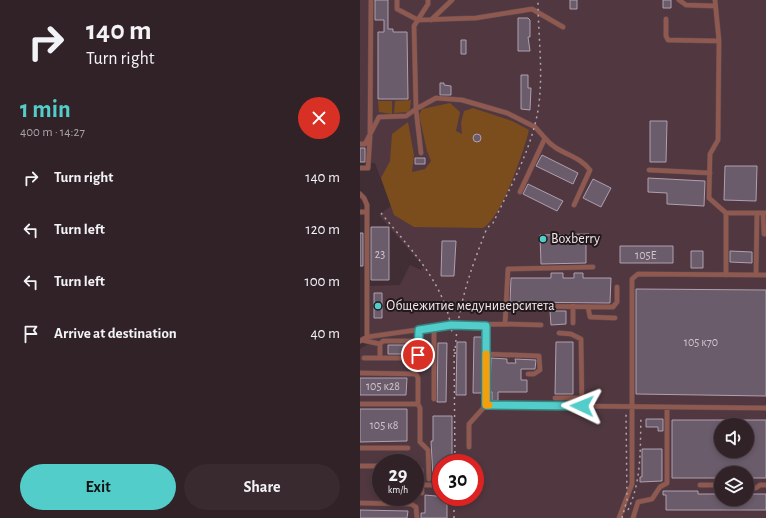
<!DOCTYPE html>
<meta charset="utf-8">
<style>
:root{--surface:#312228;--page:#392a30;--text:#f1f3f6;--muted:#a8a4a8;--line:#4c3f45;--accent:#53cdca}
body{margin:0;font-family:"Alegreya Sans",sans-serif;background:var(--page);color:var(--text);height:100vh;display:flex;flex-direction:column;font-size:15px;white-space:nowrap}
*{box-sizing:border-box;margin:0}
p{font-size:13px;color:var(--muted)}
.icon{flex:none;width:22px;height:22px;fill:none;stroke:currentColor;stroke-width:2;stroke-linecap:round;stroke-linejoin:round}
.map{position:relative;flex:1;overflow:hidden}
.panel{display:flex;flex-direction:column;background:var(--surface);width:360px}
.panel>*{flex:none}
.top-card{background:#312228;color:var(--text);overflow:hidden}
.tools{position:absolute;left:354px;top:418px;display:grid;gap:8px}
.tools a{display:grid;place-items:center;width:40px;height:40px;border-radius:50%;background:var(--surface);box-shadow:0 2px 6px #0003,0 0 0 1px var(--line);font-size:20px}
.speed{position:absolute;left:12px;top:454px;display:flex;gap:8px;font-size:20px;font-weight:700;text-align:center}
.speed>*{display:grid;place-content:center;width:52px;height:52px;border-radius:50%;background:var(--surface);box-shadow:0 2px 6px #0003,0 0 0 1px var(--line);line-height:1}
.speed small{font-size:10px;font-weight:400}
.speed .limit{border:6px solid #d22;background:#fff;color:#111}
.pin{position:absolute;display:grid;place-items:center;width:34px;height:34px;color:#fff;margin:-17px;border:2px solid #fff;border-radius:50%;box-shadow:0 1px 4px #0007}
.me{position:absolute;width:44px;margin:-22px;rotate:272deg;stroke-linejoin:round;filter:drop-shadow(0 0 3px #0008)}
.turn{display:flex;align-items:center;gap:14px;height:84px;padding:0 20px;font-size:18px}
.turn .icon{width:52px;height:52px;stroke-width:2.5}
.turn b{display:block;font-size:28px;line-height:34px}
.round{display:grid;place-items:center;flex:none;width:42px;height:42px;border-radius:21px;background:var(--page)}
.head{display:flex;align-items:center;justify-content:space-between;height:68px;padding:0 20px}
h1{font-size:24px;font-weight:600;line-height:30px;color:var(--accent)}
.button{display:flex;gap:8px;margin-top:auto;padding:8px 20px}
.button a{flex:1;height:46px;border-radius:24px;background:var(--accent);color:#111;font-size:16px;font-weight:600;line-height:46px;text-align:center}
.button a+a{background:var(--page);color:var(--text)}
ul{padding:0;list-style:none}
li{display:flex;align-items:center;gap:12px;height:52px;padding:0 20px}
li div{flex:1}
li b{display:block;font-size:15px}
li em{font-style:normal}
main{display:flex;flex:1;min-height:0}
.map>svg:first-child{display:block}
.built{fill:#513840;fill-rule:evenodd}
.green{fill:#7b4c1c}
.building{fill:#6a5c6b;stroke:#af9fb0;fill-rule:evenodd}
.lines{fill:none;stroke-linecap:round;stroke-linejoin:round}
.minor-casing{stroke:#5e4c52;stroke-width:5.5}
.minor{stroke:#905950;stroke-width:4.5}
.rail{stroke:#b4a5aa;stroke-width:1.5;stroke-dasharray:2 4;stroke-linecap:butt}
.route-casing{stroke:#368583;stroke-width:10}
.route{stroke:#53cdca;stroke-width:7}
.slow{stroke:#f59e0b;stroke-width:7}
.poi-dot{fill:#53cdca;stroke:#22191c;stroke-width:1.5}
.labels{text-anchor:middle;dominant-baseline:central;stroke-width:4;stroke-linejoin:round;paint-order:stroke}
.number-label{font-size:12px;fill:#d2c4cb}
.poi-label{font-size:14px;fill:#f4e7eb;stroke:#22191c;text-anchor:start}
</style>
<main>
<section class="panel">
<div class="top-card">
<div class="turn"><svg class="icon" aria-label="right" viewBox="0 0 24 24"><path d="M7 20v-9h11M14 6l5 5-5 5"/></svg><div><b>140 m</b>Turn right</div></div>
</div>
<div class="head"><div><h1>1 min</h1><p>400 m · 14:27</p></div><a class="round" style="background:#d93025;color:#fff"><svg class="icon" aria-label="close" viewBox="0 0 24 24"><path d="M6 6l12 12M18 6L6 18"/></svg></a></div>
<ul>
<li><svg class="icon" aria-label="right" viewBox="0 0 24 24"><path d="M7 20v-9h11M14 6l5 5-5 5"/></svg><div><b>Turn right</b></div><em>140 m</em></li>
<li><svg class="icon" aria-label="left" viewBox="0 0 24 24"><path d="M17 20v-9H6M10 6l-5 5 5 5"/></svg><div><b>Turn left</b></div><em>120 m</em></li>
<li><svg class="icon" aria-label="left" viewBox="0 0 24 24"><path d="M17 20v-9H6M10 6l-5 5 5 5"/></svg><div><b>Turn left</b></div><em>100 m</em></li>
<li><svg class="icon" aria-label="arrive" viewBox="0 0 24 24"><path d="M6 21V4h12l-3 4 3 4H6"/></svg><div><b>Arrive at destination</b></div><em>40 m</em></li>
</ul>
<div class="button"><a>Exit</a><a>Share</a></div>
</section>
<div class="map">
<svg width="406" height="518" viewBox="0 0 406 518">
<rect width="100%" height="100%" fill="#412e35"/>
<path class="built" d="M0 0H406V518H0V349L10 343V286L40 285 50 265 61 270 63 266 19 215 31 206 15 163 0 162ZM361 425H387V451H361ZM21 463H55V497H21ZM81 463H115V497H81ZM361 473H387V499H361Z"/>
<path class="green" d="M51 100 50 109 48 112 34 113 35 101Z
M18 101H32V114L19 112Z
M90 103 100 112 96 131 102 134 101 123 104 111 113 108 152 121 169 130C164 151 141 219 123 228L54 227 34 215 21 178 30 161 32 134 48 122 54 155 52 172 65 169 71 161 67 151 59 115 62 109Z"/>
<path class="building" d="M15 0H28V29H33V32H47L48 99H18V32H24V20H15Z
M210 0H217V9H210Z
M303 0H311V8H303Z
M158 18H168L170 20V37H168L170 51H158Z
M101 40H106V54H101Z
M161 75H168V88H171L170 110 161 109Z
M80 83H84V85L91 86V95H80Z
M290 121H307L306 162H290Z
M113 138a4 4 0 1 1 8 0a4 4 0 1 1-8 0Z
M0 148H5V162H0Z
M182 155 218 173 213 184 176 166Z
M55 158H65V164H55Z
M365 166H397L396 201 364 200Z
M288 178 345 181 344 206 307 204V193L288 192Z
M233 179 251 188 241 207 223 198Z
M168 184 203 201 197 211 163 194Z
M11 227H29V280H11Z
M0 233H3V266H0Z
M229 234V243H226V263L181 264 180 235Z
M82 241H96L94 276H81Z
M260 246H313V263H260Z
M331 251H343V268H331Z
M370 251 392 252V263L370 262Z
M191 273H203V278H214V273H223V278H251L250 303 150 302 151 278H191Z
M276 289 406 290V396L276 394Z
M14 293H22V318H14Z
M190 311H206V324L191 325Z
M114 337H122V393H113Z
M97 342H106V395H96Z
M196 342H213V394H195Z
M78 343H87L86 402H77Z
M28 345H55L54 354H28Z
M131 358 147 359V363H156L155 359 176 360 175 369H161V380H167V392H138V401H132V392H130Z
M0 378H47L46 395H0Z
M0 409H47V441L0 442Z
M73 416H92V463H81V477H73L71 441H73Z
M286 419H303V431H298V427H286Z
M312 420H406V478H387V473H361V478H312ZM361 425H387V451H361Z
M282 449H302V481L280 482V477H282Z
M303 491H338V494H361V499H387V494H406V510H306V495H303Z
M65 495 87 497V518H61V513H65Z
M0 510 48 511 47 518H0Z"/>
<g class="lines">
<g class="minor-casing">
<path id="minor" d="M37 0V9L58 20 116 18 172 9 203 27
M319 0 326 5 355 6
M355 0 359 41 358 140 350 154 349 198 366 213V275
M306 19V36L308 40 359 41
M71 20 92 0
M185 138C197 154 218 154 230 170L214 205
M0 144H5L19 117 46 116 56 109 54 26 68 4V0
M61 153 56 109 76 98 102 100 147 113 175 127 185 138 160 192
M0 168H8L10 137 11 0
M289 170 350 173
M0 194 4 198 7 205V337
M0 212H7
M366 213H406
M403 213 404 234H406
M396 275 397 213
M146 306 253 307 257 302V287
M228 307 230 317 255 318
M213 323V306
M145 324 148 269 233 267
M74 328V399
M199 333 211 334 221 339 222 406
M2 340 20 344
M0 341 7 337 91 325 145 324 181 325
M59 341H23L20 344V358H57L58 355 59 330
M127 354 179 356 180 370 174 374H168
M4 358H20
M0 373 56 374 58 378V404
M195 398H222
M0 404H58L60 408V442L68 450 69 479
M126 405 406 408
M109 447V424L126 405V326
M0 448H48
M0 466H21
M55 467 61 470 62 493
M62 485H81
M340 485H361
M387 488H396L400 485H406
M0 503 51 504 56 507 57 518
M259 518 272 484V279L278 274 406 275
M273 518 278 502 292 499 300 487 307 483V408"/>
</g>
<use href="#minor" class="minor"/>
<path class="rail" d="M21 213C51 250 86 284 92 333
M94 349 95 463
M95 354C97 307 110 271 127 228L133 223C148 192 165 161 174 128 186 87 178 42 178 0
M268 510C282 480 280 448 281 416
M94 518V497
M262 518 267 500 266 412"/>
</g>
<g class="lines">
<g class="route-casing">
<path id="route" d="M58 355 59 330 91 325 126 326V405L222 406"/>
</g>
<use href="#route" class="route"/>
<path class="slow" d="M126 354V405H129"/>
</g>
<g class="poi-dot">
<circle cx="183" cy="239" r="4"/>
<circle cx="18" cy="306" r="4"/>
</g>
<g class="labels">
<g class="number-label">
<text x="20" y="254">23</text>
<text x="286" y="255">105Е</text>
<text x="341" y="342">105 к70</text>
<text x="23" y="386">105 к28</text>
<text x="24" y="425">105 к8</text>
</g>
<g class="poi-label">
<text x="191" y="239">Boxberry</text>
<text x="26" y="306">Общежитие медуниверситета</text>
</g>
</g>
</svg>
<div class="tools">
<a><svg class="icon" aria-label="sound" viewBox="0 0 24 24"><path d="M4 9h4l5-4v14l-5-4H4zM17 9q2 3 0 6"/></svg></a>
<a><svg class="icon" aria-label="layers" viewBox="0 0 24 24"><path d="M12 4l9 5-9 5-9-5zM3 14l9 5 9-5"/></svg></a>
</div>
<div class="speed"><div>29<small>km/h</small></div><div class="limit">30</div></div>
<div class="pin" style="left:58px;top:355px;background:#d93025"><svg class="icon" aria-label="arrive" viewBox="0 0 24 24"><path d="M6 21V4h12l-3 4 3 4H6"/></svg></div>
<svg class="me" style="left:222px;top:406px" viewBox="-20 -20 40 40"><path d="M0-17L14 15 0 8-14 15z" fill="#53cdca" stroke="#fff" stroke-width="4"/></svg>
</div>
</main>
